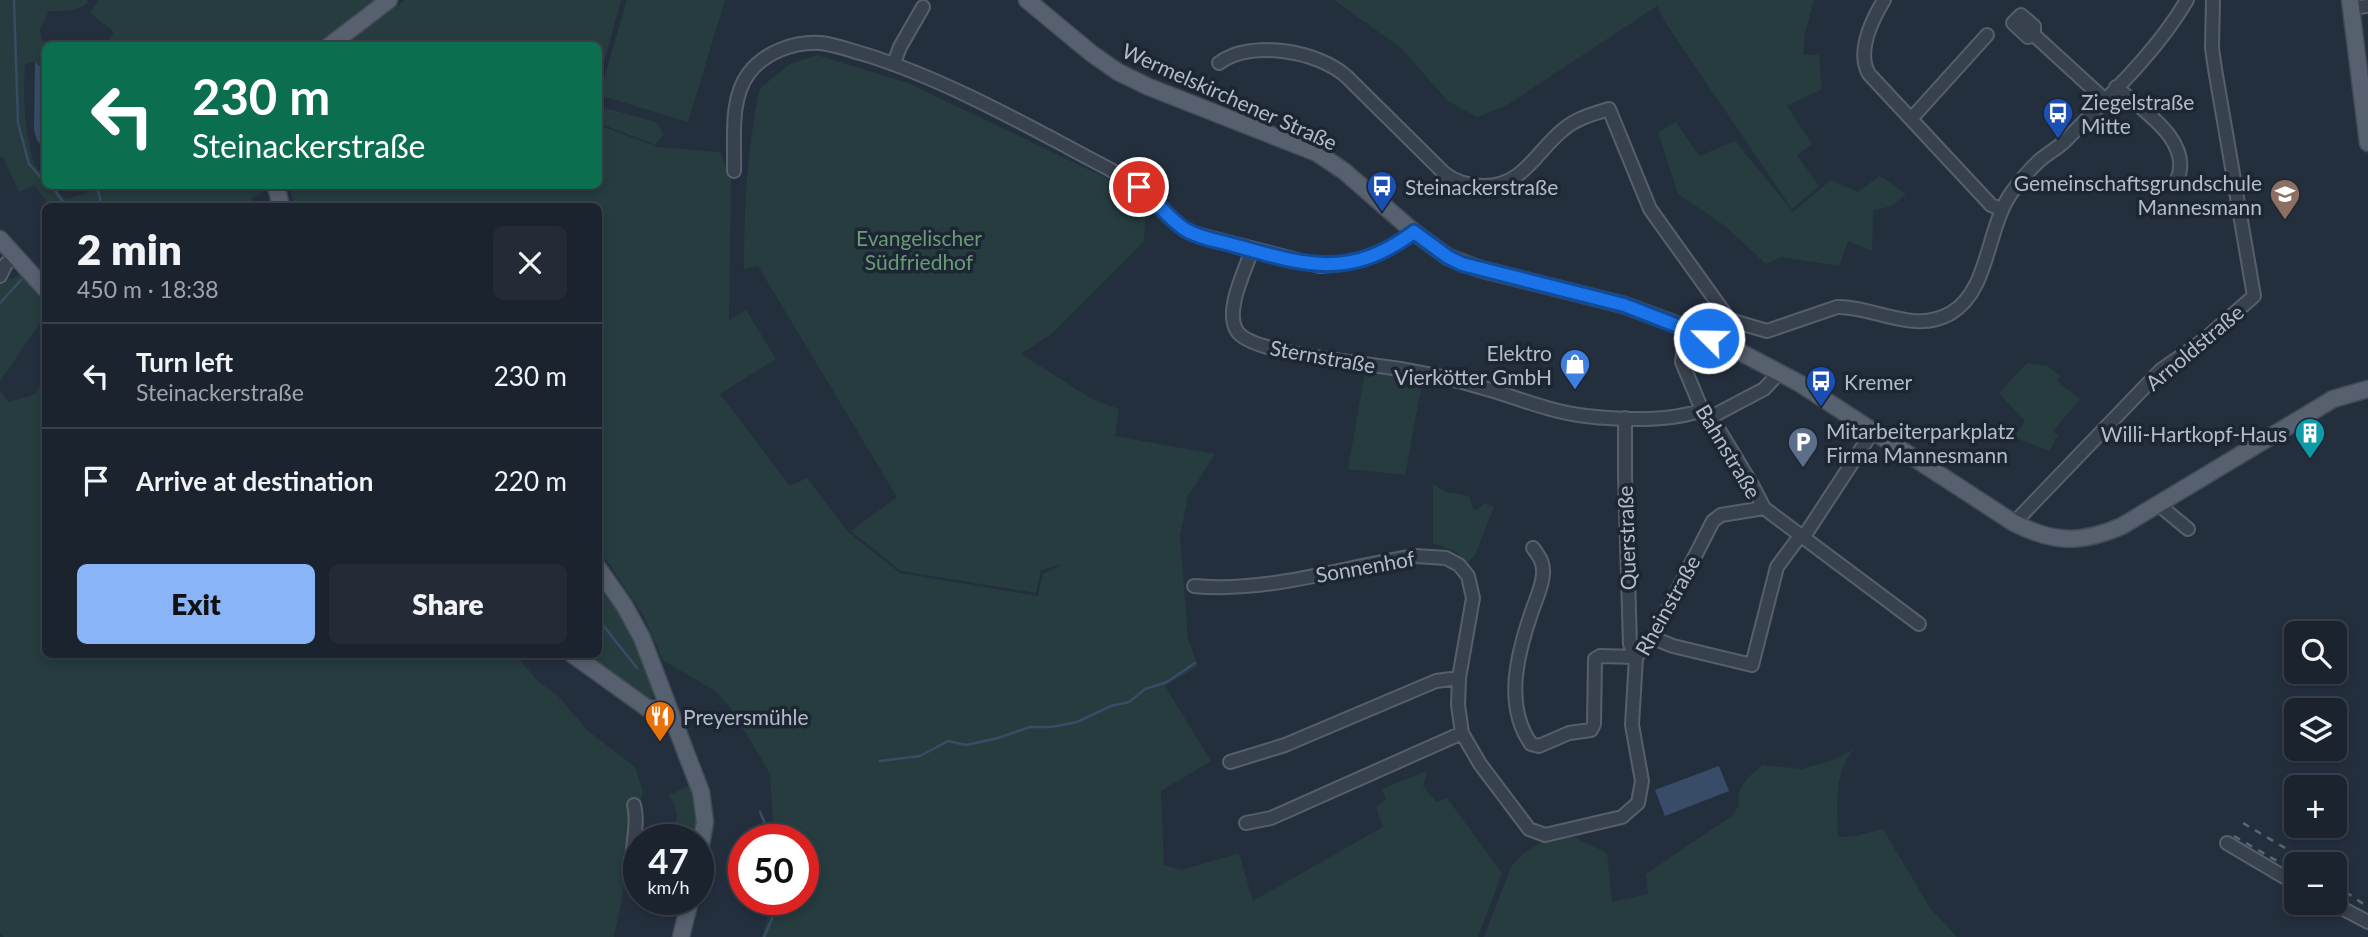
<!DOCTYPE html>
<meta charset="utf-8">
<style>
:root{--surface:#1b232e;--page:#242b36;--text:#f1f3f6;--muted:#a0a4aa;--line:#39404a;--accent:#8ab4f8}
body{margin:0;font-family:Lato,sans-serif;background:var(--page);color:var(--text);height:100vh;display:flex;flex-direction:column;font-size:26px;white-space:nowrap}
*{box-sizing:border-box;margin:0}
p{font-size:23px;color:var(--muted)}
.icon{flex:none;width:38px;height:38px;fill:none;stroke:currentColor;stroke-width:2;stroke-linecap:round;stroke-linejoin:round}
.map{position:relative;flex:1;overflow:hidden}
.details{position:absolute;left:42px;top:203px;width:560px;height:455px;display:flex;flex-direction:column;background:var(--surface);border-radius:10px;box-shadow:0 4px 10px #0003,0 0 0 2px var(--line)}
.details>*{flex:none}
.top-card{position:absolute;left:42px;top:42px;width:560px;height:147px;border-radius:10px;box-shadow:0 4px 10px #0003,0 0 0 2px var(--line);background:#0b6e4f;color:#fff;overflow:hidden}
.buttons{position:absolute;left:2284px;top:621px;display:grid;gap:14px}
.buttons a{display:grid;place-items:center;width:63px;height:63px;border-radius:10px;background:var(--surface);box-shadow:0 4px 10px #0003,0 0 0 2px var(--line);font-size:35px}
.speed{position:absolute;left:623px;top:824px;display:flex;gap:14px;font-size:35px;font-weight:700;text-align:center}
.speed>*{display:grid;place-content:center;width:91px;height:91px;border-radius:50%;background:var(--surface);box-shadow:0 4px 10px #0003,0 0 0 2px var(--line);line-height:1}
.speed small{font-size:18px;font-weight:400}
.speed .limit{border:10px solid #d22;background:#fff;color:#111}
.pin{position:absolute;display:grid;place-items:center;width:60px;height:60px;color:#fff;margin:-30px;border:4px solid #fff;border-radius:50%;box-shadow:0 2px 7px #0007}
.me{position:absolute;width:77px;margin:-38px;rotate:293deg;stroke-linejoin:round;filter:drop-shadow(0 0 5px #0008)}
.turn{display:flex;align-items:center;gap:24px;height:147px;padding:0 35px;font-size:32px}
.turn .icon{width:91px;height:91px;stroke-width:2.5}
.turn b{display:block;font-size:49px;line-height:60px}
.round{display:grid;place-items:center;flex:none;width:74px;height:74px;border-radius:10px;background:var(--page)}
.overview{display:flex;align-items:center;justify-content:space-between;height:119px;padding:0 35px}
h1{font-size:42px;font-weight:800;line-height:52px}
.primary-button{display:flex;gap:14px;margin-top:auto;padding:14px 35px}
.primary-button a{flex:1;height:80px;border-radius:10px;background:var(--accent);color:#111;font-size:28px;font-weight:800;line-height:80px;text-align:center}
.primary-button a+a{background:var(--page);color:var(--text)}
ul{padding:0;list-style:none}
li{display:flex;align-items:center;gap:21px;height:105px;padding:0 35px;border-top:2px solid var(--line)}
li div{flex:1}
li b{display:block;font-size:26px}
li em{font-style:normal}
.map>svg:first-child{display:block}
.green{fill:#263c3f}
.water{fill:#394c67}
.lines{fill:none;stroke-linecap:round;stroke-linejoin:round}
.stream{stroke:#394c67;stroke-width:2.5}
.minor-casing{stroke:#565f6c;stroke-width:16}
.major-casing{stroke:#414a57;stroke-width:19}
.minor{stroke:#38414e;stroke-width:12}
.major{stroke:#56606e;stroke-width:16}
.rail{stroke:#5a6575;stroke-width:2.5;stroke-dasharray:7 7;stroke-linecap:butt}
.route-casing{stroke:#114b97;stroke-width:18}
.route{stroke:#1a73e8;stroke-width:12}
.labels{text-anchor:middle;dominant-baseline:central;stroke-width:7;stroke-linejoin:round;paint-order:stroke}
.street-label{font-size:21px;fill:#b4bcc9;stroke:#1d2633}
.poi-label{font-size:21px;fill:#b4bcc9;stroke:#1d2633;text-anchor:start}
.park-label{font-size:21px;fill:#6b9a76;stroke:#1d2633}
</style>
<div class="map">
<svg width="2368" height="937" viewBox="0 0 2368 937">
<rect width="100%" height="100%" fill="#242f3e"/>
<path class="green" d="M0 0H87L88 3C76 12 64 11 49 11L40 29 42 40 53 45 46 46 45 71 35 62 25 64C23 96 24 125 32 157 34 168 45 174 46 186H50L66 199 85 194 95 186H269L270 188 251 199 258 206H50L34 185 19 192 3 157H0Z
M99 0H378L318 46 106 45 114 32 90 13Z
M405 0H621L599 81 598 46 344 45Z
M627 0H725L688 122 599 95Z
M1334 0H1814L1805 33 1803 55H1819L1822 89 1787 106 1812 144 1797 155 1819 186 1792 209 1667 25 1657 6 1509 104 1477 117 1448 101 1401 48Z
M817 55 908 83 1129 189C1147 206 1147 218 1143 242L1051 334 1021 354 1092 399 1119 409 1115 436 1215 454 1188 496 1180 536 1188 639 1198 666 1165 686 1211 761 1161 791 1164 865 1182 870 1239 853 1253 901 1383 827 1376 807 1386 799 1382 789 1427 771 1423 786 1436 802 1447 798 1502 873 1478 937H762L772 900H803V840H774L770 774 731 708 715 691 663 660 643 615 610 565 599 552 598 206H294L290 186H598L599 125 657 147 720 152 731 180 729 320 746 310 776 359 720 394 790 486 807 478 848 532 900 573 1038 596 1043 574 1063 564 1041 570 1036 593 901 571 851 531 897 497 758 266 744 269C744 207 747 148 760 88L790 64Z
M598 106 656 122 664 134 655 145 599 123Z
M1676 122 1699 156 1735 141 1793 212 1831 180 1858 192 1880 176 1906 194 1891 206 1873 211 1872 251 1848 241 1839 266 1781 257 1766 264 1724 225 1678 194 1658 132Z
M23 274 45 296V316L0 381V283Z
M2027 363 2047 366 2061 376 2057 381 2080 399 2053 431 2058 435 2049 451 2014 437 2025 421 1999 393Z
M1366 366 1423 378 1405 475 1348 469Z
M45 377 46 654 518 655 519 659 538 681 558 696 587 730 635 767 643 792 614 937H4L0 933V391L8 402 34 395Z
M1433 484 1446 492 1469 496 1473 510H1477L1484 503 1494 507 1475 555 1468 563 1456 552 1433 543Z
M599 579C623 613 640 650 656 689L655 695 650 700 580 655 598 654Z
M1854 749C1833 774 1837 806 1838 837L1856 836 1883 829 1930 908 1957 937H1484L1511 867C1526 846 1546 840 1570 832L1572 836 1607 853 1612 902 1648 894 1646 874 1733 815 1739 805C1736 786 1749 776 1763 765L1802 769 1833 760Z
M691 785C697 802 704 822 691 838L670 839V832C681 816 678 811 669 795Z"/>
<path class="water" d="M35 62 45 71 46 148 44 149 37 140 34 130Z
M1719 766 1729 791 1665 816 1655 790Z"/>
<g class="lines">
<path class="stream" d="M14 0 18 123 29 164 46 183
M47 186 54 189 66 206
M97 186 102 206
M41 265 46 262
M0 303 21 280
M598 619 637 668
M880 761 920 756 948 741 966 745 998 738 1030 727H1052L1077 722 1111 706 1129 702 1145 689 1167 682 1195 663
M760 812 772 840
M764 937 777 907 778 900"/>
<g class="minor-casing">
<path id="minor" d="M1884 0C1872 20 1856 52 1869 74L1991 205 2001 209
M2351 8 2368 6
M2034 35 2028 37 2013 23 2021 15 2034 26V35L2104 99
M894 63 900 47 923 7
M1219 63C1251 39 1319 51 1347 77L1444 173C1455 182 1469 186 1484 186 1524 186 1537 150 1564 129 1577 118 1593 114 1609 109L1650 209 1726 315 1728 321
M2116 87C2141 109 2194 141 2177 180
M1911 119 1987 35
M734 171C735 140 729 99 749 73 765 52 795 41 821 43 837 45 852 51 867 55 936 77 1002 112 1066 146 1091 160 1118 172 1141 188 1159 201 1172 224 1192 233L1320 266C1357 264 1384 254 1414 232
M1252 250C1245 271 1224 311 1237 331 1250 352 1339 360 1364 364 1408 369 1452 378 1494 391 1525 401 1553 412 1586 416 1620 420 1670 422 1702 410
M0 276 6 264 14 256
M1687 329 1682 362 1702 410 1711 417 1751 483 1764 508 1919 624
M1709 338 1713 329 1724 322 1733 321 1767 331 1837 307C1874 306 1914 335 1951 313 1990 290 1986 228 2012 192 2020 181 2030 169 2040 160 2048 153 2058 148 2065 141 2108 97 2156 53 2187 0
M1711 417 1764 389 1780 372
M1625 418V476L1630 644 1636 657
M2159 505 2188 529
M2014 523 2161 370 2204 340 2254 296 2215 69 2212 48 2213 0
M1803 538 1873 431
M1533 548C1539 556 1544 563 1543 573 1543 586 1535 601 1531 614 1517 655 1504 706 1531 744L1539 746 1569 733 1591 730 1594 724 1595 659 1600 656 1636 657
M1194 586C1268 593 1343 567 1416 556L1446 558 1459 565 1468 576 1473 598 1459 678 1458 705 1462 733 1480 764 1529 829 1545 835 1622 817 1638 803 1642 781 1632 725 1636 657 1653 638 1713 521 1721 515 1764 508
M1653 638 1673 646 1752 665 1777 567 1800 536
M1230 762 1285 745 1436 681 1459 678
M634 805C641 829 624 861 639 878
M1246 823 1271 818 1462 733
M2227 843 2296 884
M2332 903 2368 922"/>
</g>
<g class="major-casing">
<path id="major" d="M1027 0 1091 53 1118 72 1149 87 1317 153 1344 171 1414 232 1448 257 1480 269 1624 305 1681 326 1742 353 1799 383 2014 523C2054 543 2080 544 2122 526L2333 399 2368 389
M2350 0 2368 143
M329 46 389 0
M276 186 281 206
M0 239 46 290
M598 568 624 605 642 638 701 792 705 822 698 861
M572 654 647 708 655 709 668 706
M681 937 690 900"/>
</g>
<use href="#minor" class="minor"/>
<use href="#major" class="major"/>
<path class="rail" d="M2243 823 2312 864
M2234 836 2296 872
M2334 884 2368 907"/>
</g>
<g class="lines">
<g class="route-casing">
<path id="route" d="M1139 187C1153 198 1173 223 1186 230 1201 239 1221 241 1237 246 1308 266 1350 279 1414 232L1448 257 1462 264 1624 305 1709 338"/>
</g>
<use href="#route" class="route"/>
</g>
<defs>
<g id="bus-pin" transform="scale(1.575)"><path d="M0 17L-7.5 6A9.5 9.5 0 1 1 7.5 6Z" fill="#1a4fb4" stroke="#1d2633"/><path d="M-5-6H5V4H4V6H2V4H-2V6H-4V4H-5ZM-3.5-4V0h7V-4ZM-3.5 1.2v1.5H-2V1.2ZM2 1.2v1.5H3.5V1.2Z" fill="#fff"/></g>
<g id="school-pin" transform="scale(1.575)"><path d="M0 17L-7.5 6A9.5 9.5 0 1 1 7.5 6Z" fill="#8d6e63" stroke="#1d2633"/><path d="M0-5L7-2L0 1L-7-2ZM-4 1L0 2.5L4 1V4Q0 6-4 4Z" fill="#fff"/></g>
<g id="shop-pin" transform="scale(1.575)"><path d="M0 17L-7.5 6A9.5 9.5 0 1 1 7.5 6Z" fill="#3f7fe0" stroke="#1d2633"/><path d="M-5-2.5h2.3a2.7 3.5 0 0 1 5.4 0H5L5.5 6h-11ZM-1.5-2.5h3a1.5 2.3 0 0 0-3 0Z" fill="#fff"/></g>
<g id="building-pin" transform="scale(1.575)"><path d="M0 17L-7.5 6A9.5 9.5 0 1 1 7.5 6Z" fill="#0f9aa8" stroke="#1d2633"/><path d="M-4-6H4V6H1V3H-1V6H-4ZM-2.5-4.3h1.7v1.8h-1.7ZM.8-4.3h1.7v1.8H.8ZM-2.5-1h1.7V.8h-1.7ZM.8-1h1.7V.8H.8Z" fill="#fff"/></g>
<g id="parking-pin" transform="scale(1.575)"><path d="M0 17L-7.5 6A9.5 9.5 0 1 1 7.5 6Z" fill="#5c6f8a" stroke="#1d2633"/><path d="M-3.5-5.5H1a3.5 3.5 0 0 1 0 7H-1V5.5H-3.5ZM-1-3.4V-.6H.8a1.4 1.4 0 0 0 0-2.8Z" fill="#fff"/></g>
<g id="restaurant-pin" transform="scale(1.575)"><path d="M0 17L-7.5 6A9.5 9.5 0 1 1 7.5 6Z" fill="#e8710a" stroke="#1d2633"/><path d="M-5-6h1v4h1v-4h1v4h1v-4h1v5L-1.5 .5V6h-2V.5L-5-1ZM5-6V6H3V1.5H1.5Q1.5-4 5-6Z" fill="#fff"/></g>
</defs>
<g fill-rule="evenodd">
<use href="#bus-pin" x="2058" y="113"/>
<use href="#bus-pin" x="1382" y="186"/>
<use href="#school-pin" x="2285" y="194"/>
<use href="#shop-pin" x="1575" y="364"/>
<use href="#bus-pin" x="1821" y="381"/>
<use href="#building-pin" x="2310" y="433"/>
<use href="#parking-pin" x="1803" y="442"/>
<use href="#restaurant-pin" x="660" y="716"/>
</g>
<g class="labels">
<g class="street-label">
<text transform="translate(1230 96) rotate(24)">Wermelskirchener Straße</text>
<text transform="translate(2194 347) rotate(-40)">Arnoldstraße</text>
<text transform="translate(1323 356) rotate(10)">Sternstraße</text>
<text transform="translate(1729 451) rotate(59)">Bahnstraße</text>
<text transform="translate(1626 538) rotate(-92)">Querstraße</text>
<text transform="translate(1365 566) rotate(-10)">Sonnenhof</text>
<text transform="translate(1667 605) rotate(-61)">Rheinstraße</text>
</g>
<g class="poi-label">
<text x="2081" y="101">Ziegelstraße<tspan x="2081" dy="24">Mitte</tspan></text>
<text x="2262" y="182" text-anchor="end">Gemeinschaftsgrundschule<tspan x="2262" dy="24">Mannesmann</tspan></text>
<text x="1405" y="186">Steinackerstraße</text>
<text x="1552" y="352" text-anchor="end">Elektro<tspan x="1552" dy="24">Vierkötter GmbH</tspan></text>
<text x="1844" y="381">Kremer</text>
<text x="1826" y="430">Mitarbeiterparkplatz<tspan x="1826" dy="24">Firma Mannesmann</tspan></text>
<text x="2287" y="433" text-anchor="end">Willi-Hartkopf-Haus</text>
<text x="683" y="716">Preyersmühle</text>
</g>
<g class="park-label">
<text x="919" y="237">Evangelischer<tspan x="919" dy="24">Südfriedhof</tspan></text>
</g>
</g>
</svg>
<div class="buttons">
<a><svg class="icon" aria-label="search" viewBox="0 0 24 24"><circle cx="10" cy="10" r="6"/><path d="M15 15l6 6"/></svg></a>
<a><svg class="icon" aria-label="layers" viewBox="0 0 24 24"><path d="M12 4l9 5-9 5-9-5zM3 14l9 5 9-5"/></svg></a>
<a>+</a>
<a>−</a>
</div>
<div class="speed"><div>47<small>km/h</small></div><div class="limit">50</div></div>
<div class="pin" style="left:1139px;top:187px;background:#d93025"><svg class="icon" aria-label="arrive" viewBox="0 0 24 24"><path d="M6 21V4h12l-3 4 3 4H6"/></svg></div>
<svg class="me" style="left:1709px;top:338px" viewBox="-20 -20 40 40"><circle r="17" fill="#1a73e8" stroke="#fff" stroke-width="3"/><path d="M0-11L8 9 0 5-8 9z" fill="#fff"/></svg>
<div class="top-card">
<div class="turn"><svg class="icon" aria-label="left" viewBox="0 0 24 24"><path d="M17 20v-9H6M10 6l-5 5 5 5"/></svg><div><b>230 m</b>Steinackerstraße</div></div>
</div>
<section class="details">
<div class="overview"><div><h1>2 min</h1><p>450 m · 18:38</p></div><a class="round"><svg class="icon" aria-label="close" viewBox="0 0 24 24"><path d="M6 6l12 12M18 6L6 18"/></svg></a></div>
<ul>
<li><svg class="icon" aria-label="left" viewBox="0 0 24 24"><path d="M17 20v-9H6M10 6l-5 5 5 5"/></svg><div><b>Turn left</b><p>Steinackerstraße</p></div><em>230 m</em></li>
<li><svg class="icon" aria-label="arrive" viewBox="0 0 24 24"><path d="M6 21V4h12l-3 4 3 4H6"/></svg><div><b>Arrive at destination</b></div><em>220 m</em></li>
</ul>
<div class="primary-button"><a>Exit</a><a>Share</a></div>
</section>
</div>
